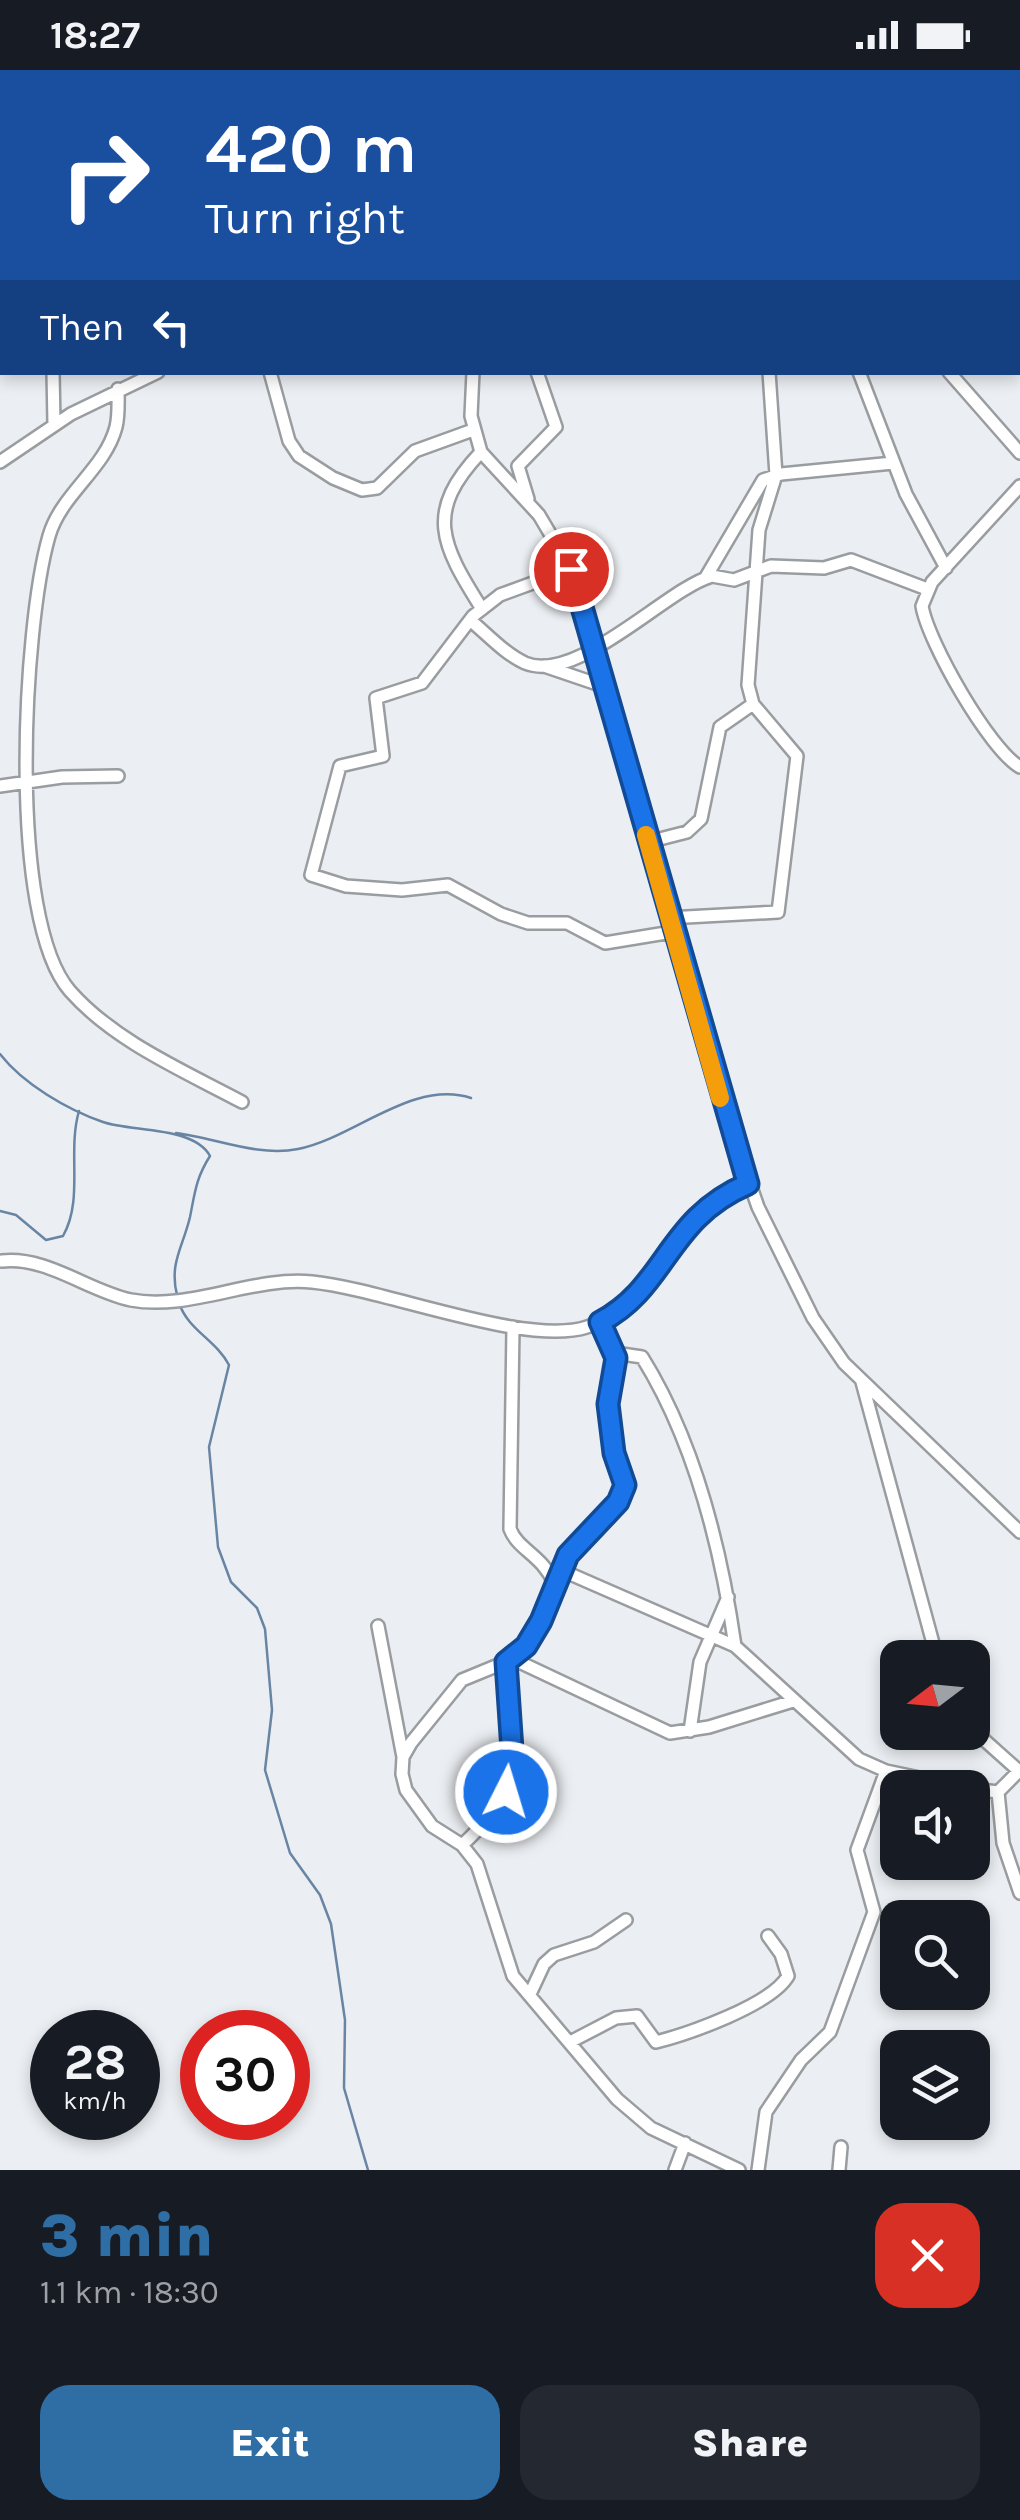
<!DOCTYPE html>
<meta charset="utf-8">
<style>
:root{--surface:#171b24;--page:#242831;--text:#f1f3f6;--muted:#9ea1a6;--accent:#2e6ea4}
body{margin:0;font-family:Karla,sans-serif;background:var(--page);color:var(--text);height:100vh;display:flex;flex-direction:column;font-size:38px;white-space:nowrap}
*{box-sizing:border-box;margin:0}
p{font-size:32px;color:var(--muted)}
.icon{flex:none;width:55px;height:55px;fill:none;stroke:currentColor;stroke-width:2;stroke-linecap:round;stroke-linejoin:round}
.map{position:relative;height:2100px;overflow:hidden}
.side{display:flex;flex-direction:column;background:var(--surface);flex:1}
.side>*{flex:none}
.guide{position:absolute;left:0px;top:0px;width:1020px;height:305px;box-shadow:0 5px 15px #0003;background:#1a4fa0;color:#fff;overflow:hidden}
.needle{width:65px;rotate:254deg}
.controls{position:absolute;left:880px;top:1570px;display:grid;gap:20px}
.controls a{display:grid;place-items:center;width:110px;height:110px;border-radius:20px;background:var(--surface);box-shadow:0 5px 15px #0003;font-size:50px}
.speed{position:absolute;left:30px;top:1940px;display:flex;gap:20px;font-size:50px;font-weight:700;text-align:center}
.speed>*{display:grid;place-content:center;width:130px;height:130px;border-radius:50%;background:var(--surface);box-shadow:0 5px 15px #0003;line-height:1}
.speed small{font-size:25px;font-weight:400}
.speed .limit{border:15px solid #d22;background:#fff;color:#111}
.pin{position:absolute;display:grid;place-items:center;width:85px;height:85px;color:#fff;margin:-42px;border:5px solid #fff;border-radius:50%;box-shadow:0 2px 10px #0007}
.me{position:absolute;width:110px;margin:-55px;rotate:5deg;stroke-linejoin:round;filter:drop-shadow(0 0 8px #0008)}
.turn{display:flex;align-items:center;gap:35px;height:210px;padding:0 40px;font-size:45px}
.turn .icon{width:130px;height:130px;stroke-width:2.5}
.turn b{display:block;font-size:70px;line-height:85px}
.then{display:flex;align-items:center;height:95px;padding:0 40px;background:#0003;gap:20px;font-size:38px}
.round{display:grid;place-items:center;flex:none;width:105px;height:105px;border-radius:30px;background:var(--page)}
.overview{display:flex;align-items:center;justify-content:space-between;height:170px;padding:0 40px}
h1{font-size:60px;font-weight:800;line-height:75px;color:var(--accent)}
.action{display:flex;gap:20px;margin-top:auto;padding:20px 40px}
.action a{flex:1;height:115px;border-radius:30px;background:var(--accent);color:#fff;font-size:40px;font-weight:800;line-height:115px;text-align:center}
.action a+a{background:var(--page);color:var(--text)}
.status{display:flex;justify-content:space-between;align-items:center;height:70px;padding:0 50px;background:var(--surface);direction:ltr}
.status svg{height:28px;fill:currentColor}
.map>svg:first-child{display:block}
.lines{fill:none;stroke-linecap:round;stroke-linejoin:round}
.stream{stroke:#6985a4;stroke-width:2.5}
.minor-casing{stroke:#9a9da0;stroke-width:16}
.minor{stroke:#fff;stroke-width:11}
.route-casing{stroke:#114b97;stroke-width:25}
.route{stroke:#1a73e8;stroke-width:18}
.slow{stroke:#f59e0b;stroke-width:18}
</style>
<div class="status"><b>18:27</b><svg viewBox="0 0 49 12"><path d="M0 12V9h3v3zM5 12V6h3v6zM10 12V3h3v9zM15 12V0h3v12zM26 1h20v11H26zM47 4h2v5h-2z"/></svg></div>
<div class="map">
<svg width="1020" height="2100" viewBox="0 0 1020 2100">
<rect width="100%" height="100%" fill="#ebeef2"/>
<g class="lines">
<path class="stream" d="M0 984C23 1014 68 1040 103 1052 131 1062 194 1056 210 1086 196 1108 195 1122 190 1147 183 1177 169 1193 177 1225
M176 1063C216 1068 257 1087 298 1079 354 1068 412 1009 471 1028
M0 1141 16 1145 46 1170 63 1166C84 1129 67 1082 79 1041
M179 1233C188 1260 216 1270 229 1295L209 1377 218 1477 231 1512 257 1538 265 1559 272 1640 265 1700 290 1783 320 1825 331 1854 345 1950 344 2018 368 2100"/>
<g class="minor-casing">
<path id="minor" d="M331 0 332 2
M8 2 11 0
M72 2V0
M413 2V0
M684 2 685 0
M849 2 850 0
M0 13 2 9
M1018 90 1020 88
M0 127H2
M1018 140 1020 142
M53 302 54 354
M270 302 289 371 299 386 333 408 362 420 377 418 415 381 473 360
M473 302 471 346 481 382 539 445 571 499 717 1019 758 1137 813 1248 844 1293 1020 1462
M859 302 906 424 946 498
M949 302 1020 383
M118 319C118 331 119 345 116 357 105 399 61 424 49 466 23 557 7 849 70 921 114 971 184 1001 242 1032
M481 382C424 442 441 474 482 539
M0 392 71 344 158 302
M1020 416 932 512 922 536C928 572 989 679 1020 697
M528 429 518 396 556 357 537 302
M571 499 500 525 473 546 422 613 376 628 383 686 340 696 311 805 346 816 402 820 448 815 501 844 528 853H567L605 873 672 862
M706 507 763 410 781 404 893 393
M470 550C487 564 505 584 525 593 577 615 666 519 712 506L734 510 771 496 824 498 851 490 927 519
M544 596 603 616
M0 716 62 707 118 706
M648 772 687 762 701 749 720 657 753 634
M668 848 778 842 797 686 753 634 748 615 759 460 776 405 769 302
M2 1191C47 1186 88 1221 131 1230 190 1241 252 1206 312 1212 384 1219 526 1277 587 1257 638 1241 653 1192 685 1156 702 1136 724 1124 747 1113
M599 1252 616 1288 608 1334 614 1383 624 1407 623 1423 604 1449 568 1485 526 1576 513 1589 462 1610 411 1673 403 1687 402 1704 406 1720 432 1756 462 1775 477 1794 513 1906 617 2029 651 2058 739 2100
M513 1257 510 1459C518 1480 542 1485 554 1513
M615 1283 642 1287C695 1372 721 1478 735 1576
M862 1312 937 1588
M561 1500 735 1576 859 1689 886 1701 967 1718
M378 1556 403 1687
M513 1589 670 1663 709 1657 793 1631
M972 1659 1019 1701
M690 1661 700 1592 728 1527
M1020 1700 998 1722 1003 1773 1020 1823
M972 1719 998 1722
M462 1775C528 1716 511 1673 507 1592
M530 1924 544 1894 554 1885 594 1872 626 1850
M572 1971 616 1948 637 1946 656 1972C688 1964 771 1935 788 1906L781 1884 768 1866
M675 2100 685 2073
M758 2100 766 2042 801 1990 830 1962 874 1842 857 1780 886 1701
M839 2100 841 2077"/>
</g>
<use href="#minor" class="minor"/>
</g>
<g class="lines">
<g class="route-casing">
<path id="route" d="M506 1722 512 1680 506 1592 526 1576 541 1551 568 1485 618 1432 625 1415 614 1383 608 1334 616 1288 600 1252C667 1217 666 1149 748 1114L571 499"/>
</g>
<use href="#route" class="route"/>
<path class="slow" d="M646 765 720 1028"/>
</g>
</svg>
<div class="controls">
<a><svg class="needle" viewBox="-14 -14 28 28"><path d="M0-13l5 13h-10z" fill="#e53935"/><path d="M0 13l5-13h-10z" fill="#9ea1a6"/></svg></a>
<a><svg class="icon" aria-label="sound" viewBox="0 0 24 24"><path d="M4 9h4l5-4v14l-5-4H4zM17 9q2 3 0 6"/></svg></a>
<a><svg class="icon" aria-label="search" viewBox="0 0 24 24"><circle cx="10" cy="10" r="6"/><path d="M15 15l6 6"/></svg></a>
<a><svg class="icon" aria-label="layers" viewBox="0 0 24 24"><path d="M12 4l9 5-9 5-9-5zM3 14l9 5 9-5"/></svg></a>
</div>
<div class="speed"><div>28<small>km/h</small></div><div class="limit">30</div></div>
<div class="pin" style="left:571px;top:499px;background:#d93025"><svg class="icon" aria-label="arrive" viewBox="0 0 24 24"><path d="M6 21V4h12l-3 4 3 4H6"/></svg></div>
<svg class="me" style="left:506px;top:1722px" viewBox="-20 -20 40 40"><circle r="17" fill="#1a73e8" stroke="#fff" stroke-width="3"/><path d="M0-11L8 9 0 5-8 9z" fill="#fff"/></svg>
<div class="guide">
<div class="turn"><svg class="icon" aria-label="right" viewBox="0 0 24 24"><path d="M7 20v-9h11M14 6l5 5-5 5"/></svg><div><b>420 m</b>Turn right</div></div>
<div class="then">Then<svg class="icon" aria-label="left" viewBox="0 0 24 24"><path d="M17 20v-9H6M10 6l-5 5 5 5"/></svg></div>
</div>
</div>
<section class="side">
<div class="overview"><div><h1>3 min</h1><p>1.1 km · 18:30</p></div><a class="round" style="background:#d93025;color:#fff"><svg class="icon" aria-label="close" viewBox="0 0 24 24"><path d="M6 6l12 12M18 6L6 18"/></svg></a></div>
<div class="action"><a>Exit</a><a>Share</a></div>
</section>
